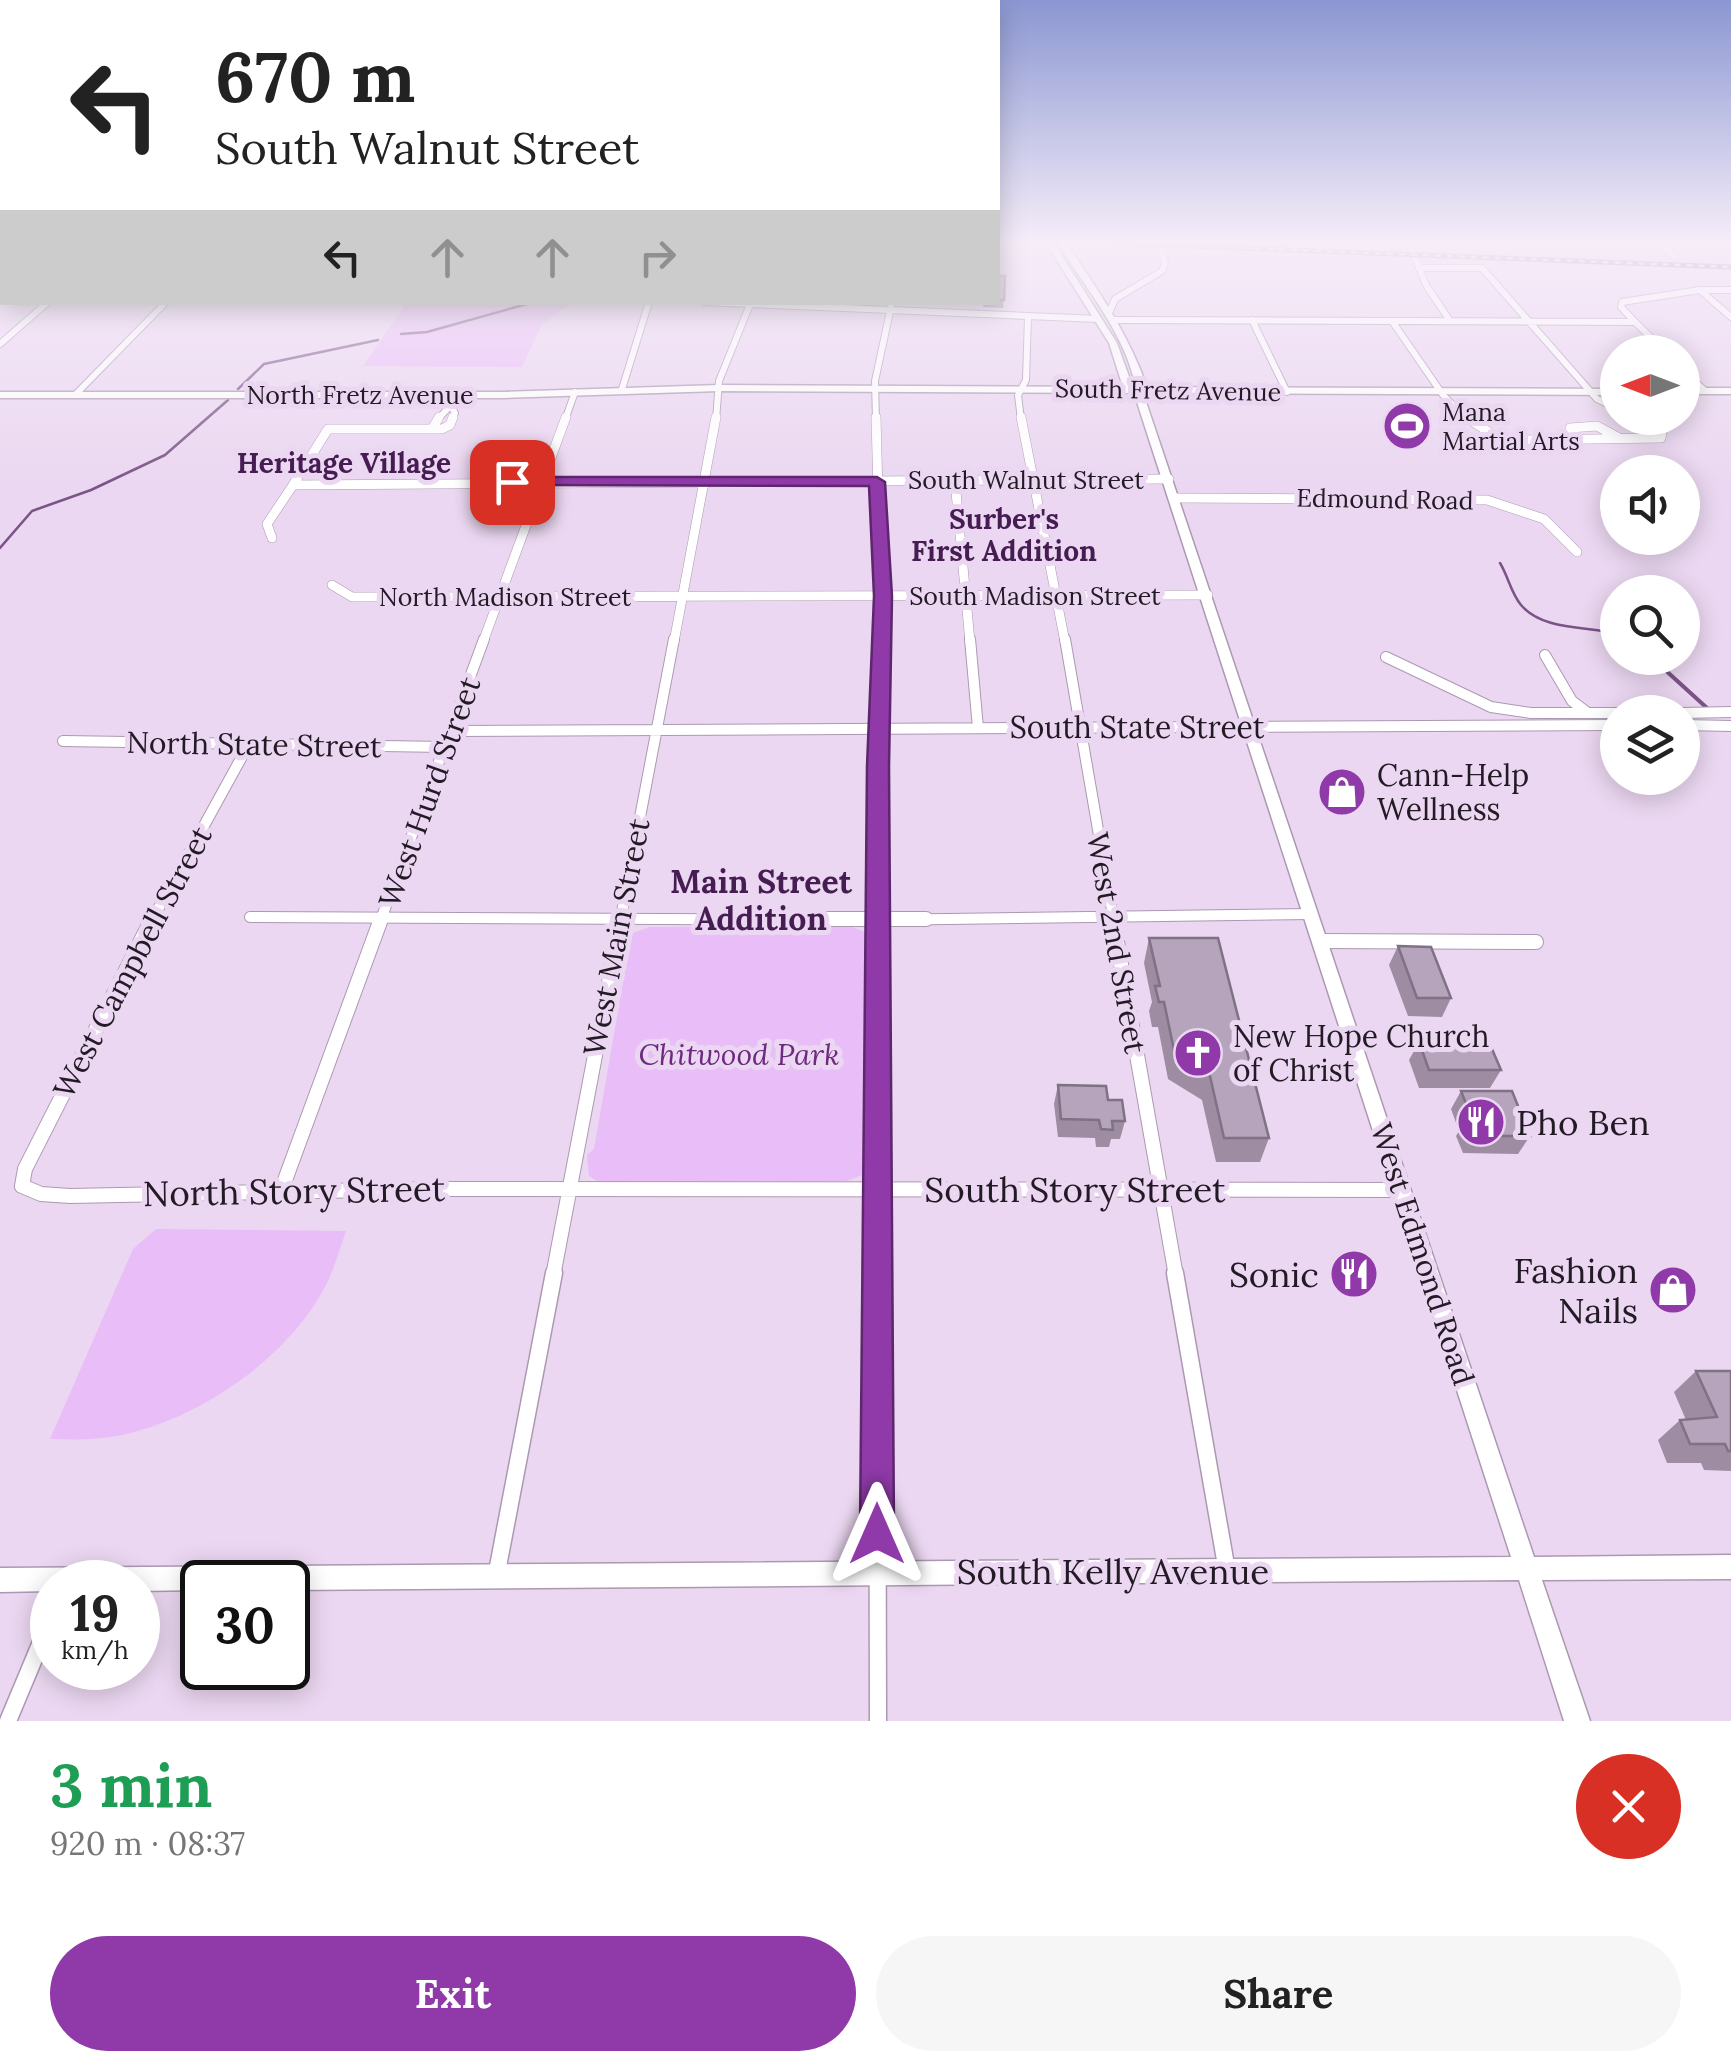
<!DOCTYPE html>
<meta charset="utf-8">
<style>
:root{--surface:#fff;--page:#f6f6f6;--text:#222;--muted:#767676;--accent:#8f3aa8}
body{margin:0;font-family:Lora,serif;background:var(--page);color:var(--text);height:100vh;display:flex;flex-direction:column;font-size:38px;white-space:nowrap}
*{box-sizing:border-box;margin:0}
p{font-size:32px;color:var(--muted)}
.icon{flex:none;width:55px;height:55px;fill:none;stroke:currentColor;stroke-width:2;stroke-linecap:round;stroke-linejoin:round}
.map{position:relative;height:1721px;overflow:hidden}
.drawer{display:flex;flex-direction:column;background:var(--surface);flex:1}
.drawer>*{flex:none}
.guide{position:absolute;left:0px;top:0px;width:1000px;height:305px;box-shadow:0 5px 25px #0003;background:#fff;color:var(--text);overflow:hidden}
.needle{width:65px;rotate:270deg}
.buttons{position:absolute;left:1600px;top:335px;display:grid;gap:20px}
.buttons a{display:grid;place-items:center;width:100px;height:100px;border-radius:50%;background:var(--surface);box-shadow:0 5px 25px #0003;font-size:50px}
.speed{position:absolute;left:30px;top:1560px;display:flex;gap:20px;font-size:50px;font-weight:700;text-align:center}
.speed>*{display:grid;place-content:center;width:130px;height:130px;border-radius:50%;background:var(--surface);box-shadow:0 5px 25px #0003;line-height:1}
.speed small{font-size:25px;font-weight:400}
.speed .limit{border:5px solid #111;border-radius:15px;background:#fff;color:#111}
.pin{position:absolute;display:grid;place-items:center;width:85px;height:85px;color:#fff;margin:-42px;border-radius:20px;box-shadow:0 5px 15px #0006}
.me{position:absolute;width:110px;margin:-55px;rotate:0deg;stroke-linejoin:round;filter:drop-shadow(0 0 8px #0008)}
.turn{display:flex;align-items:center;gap:35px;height:210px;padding:0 50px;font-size:45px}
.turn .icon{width:130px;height:130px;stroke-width:2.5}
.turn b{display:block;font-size:70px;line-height:85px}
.lanes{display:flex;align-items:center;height:95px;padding:0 50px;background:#0003;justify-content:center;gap:50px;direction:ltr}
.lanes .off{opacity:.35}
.round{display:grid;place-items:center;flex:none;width:105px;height:105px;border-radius:52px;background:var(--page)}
.overview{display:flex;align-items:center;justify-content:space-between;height:170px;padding:0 50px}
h1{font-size:60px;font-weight:700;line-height:75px;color:#1e9e55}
.cta{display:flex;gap:20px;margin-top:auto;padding:20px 50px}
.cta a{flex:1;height:115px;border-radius:60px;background:var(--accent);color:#fff;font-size:40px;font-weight:700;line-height:115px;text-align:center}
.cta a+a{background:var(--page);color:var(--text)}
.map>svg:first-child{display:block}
.green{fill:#e9bdf8}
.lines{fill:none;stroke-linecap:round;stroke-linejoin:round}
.stream-far1{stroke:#7b5387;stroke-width:2.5}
.stream{stroke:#7b5387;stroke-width:4}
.street-far4-casing{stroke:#ab99b1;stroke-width:8}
.street-far3-casing{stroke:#ab99b1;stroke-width:10}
.street-far2-casing{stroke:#ab99b1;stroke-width:12}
.street-far1-casing{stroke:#ab99b1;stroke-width:16}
.street-casing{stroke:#ab99b1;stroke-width:19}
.secondary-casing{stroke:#ab99b1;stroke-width:3}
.street-far4{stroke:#fff;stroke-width:6}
.street-far3{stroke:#fff;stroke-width:9}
.street-far2{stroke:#fff;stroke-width:10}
.street-far1{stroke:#fff;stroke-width:14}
.street{stroke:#fff;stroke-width:16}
.secondary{fill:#fff;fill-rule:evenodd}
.rail-casing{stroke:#6d6171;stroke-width:5}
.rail{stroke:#ebd7f1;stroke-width:2.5;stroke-dasharray:6;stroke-linecap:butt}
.wall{fill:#9d8ca2}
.building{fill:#b6a3bc;stroke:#7f7284;stroke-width:2.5}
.route{fill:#8f3aa8;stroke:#5d266d;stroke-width:2.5}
.labels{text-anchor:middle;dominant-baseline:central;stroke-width:10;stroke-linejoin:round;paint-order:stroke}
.far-street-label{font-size:25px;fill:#221a24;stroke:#ebd7f1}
.far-poi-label{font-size:25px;fill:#221a24;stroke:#ebd7f1;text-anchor:start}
.far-neighbourhood-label{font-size:28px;font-weight:bold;fill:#461d52;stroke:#ebd7f1}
.street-label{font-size:30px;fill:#221a24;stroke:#ebd7f1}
.poi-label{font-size:30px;fill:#221a24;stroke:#ebd7f1;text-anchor:start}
.park-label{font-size:30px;font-style:italic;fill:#6e2a81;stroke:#ebd7f1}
.neighbourhood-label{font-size:32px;font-weight:bold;fill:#461d52;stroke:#ebd7f1}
.near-poi-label{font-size:35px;fill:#221a24;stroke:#ebd7f1;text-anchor:end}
.near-street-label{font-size:35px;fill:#221a24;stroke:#ebd7f1}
</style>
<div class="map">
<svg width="1731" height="1721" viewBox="0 0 1731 1721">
<rect width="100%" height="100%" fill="#ebd7f1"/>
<path class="green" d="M406 303V302L571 303 542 324 522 367 363 366Z
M850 926 867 933 869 940 867 1161 862 1175 847 1181H597L589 1176 587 1155 594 1149 627 959V935L650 927Z
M156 1229 346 1231C340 1248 335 1266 328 1281 292 1355 204 1416 126 1434 101 1440 75 1440 50 1439L133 1249Z"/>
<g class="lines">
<path class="stream-far1" d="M401 334 427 332 534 302
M238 389 264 364 378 340
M0 548 32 511 91 490 165 455 228 400
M1500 563C1508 576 1511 593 1521 605 1543 631 1588 626 1618 634"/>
<path class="stream" d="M1652 658 1707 708"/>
<g class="street-far4-casing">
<path id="street-far4" d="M1409 243 1426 285 1450 321
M1662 243 1674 257
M1419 268H1482L1597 399 1618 409
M1700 290 1731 317
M704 302 1098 319
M1109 313 1115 299 1162 271 1165 263 1159 243
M1114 320 1635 322 1621 307 1622 302 1700 290H1731
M1252 320 1287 392
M1392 321 1443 395 1468 420
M1635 322 1666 352
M0 344 48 302
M1682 369 1705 391
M622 389 649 302
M75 395 166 302
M451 406 455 413 452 420
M437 420 454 402
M565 420 575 392
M716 420 719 381 751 302
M876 420 875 381 892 302
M1021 420 1018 395 1026 380 1028 316"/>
</g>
<g class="street-far3-casing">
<path id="street-far3" d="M876 417 882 642
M1021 417 1065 642
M1465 417 1494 435 1515 440 1661 438 1663 427 1648 418
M432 429 439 417
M1569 437 1570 428 1597 426 1621 439
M955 481 970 642
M293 485 328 429H442L450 425 453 417
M1175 498 1487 500 1544 519 1577 552
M272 538 267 524 293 485 1169 479
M332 585 352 597 1208 595
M483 642 566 417
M674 642 716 417"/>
</g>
<g class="street-far2-casing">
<path id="street-far2" d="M970 639 978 728
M1065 639 1114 922
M1545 655 1572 701 1588 713
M1386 657 1491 707 1531 713H1618
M1682 713 1731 712
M1682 725 1731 726
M453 731 1618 725
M63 741 446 747
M250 917 877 920 1312 914
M151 922 250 742
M380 922 484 639
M620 922 674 639
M877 922 882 639"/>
</g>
<g class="street-far1-casing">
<path id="street-far1" d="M152 919 25 1169 22 1186 41 1194 70 1196 425 1189 1402 1190
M735 919H926
M877 919V1276
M1113 919 1176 1276
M1320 941 1536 942
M281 1191 381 919
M553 1276 621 919"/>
</g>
<g class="street-casing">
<path id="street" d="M877 1273 878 1721
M1175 1273 1227 1571
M496 1577 554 1273
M8 1721 52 1616"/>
</g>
<g class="secondary-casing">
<path id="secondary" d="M1046 243H1054L1117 343 1131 382 1135 384C1124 332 1085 288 1058 243H1066C1097 288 1127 332 1146 384L1143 387 1618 389V395L1143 393 1534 1557 1731 1555V1579L1542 1580 1590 1721H1564L1519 1580 288 1590V1582H202V1590L138 1591V1582H52V1591L0 1592V1568L1511 1557 1134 393 719 391 502 398H0V392H502L719 385 1126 387 1122 384 1109 343Z
M1682 388H1731V394H1682Z"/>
</g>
<use href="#street-far4" class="street-far4"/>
<use href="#street-far3" class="street-far3"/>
<use href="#street-far2" class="street-far2"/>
<use href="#street-far1" class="street-far1"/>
<use href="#street" class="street"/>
<use href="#secondary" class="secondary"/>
<g class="rail-casing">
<path id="rail" d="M1111 243 1731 267"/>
</g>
<use href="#rail" class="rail"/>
</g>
<path class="wall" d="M998 276H1005L1003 308 983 307 984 302H998Z
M1392 411 1428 431 1426 436H1403L1390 416Z
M1149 938 1269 1138 1260 1162H1216L1202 1100 1168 1079 1158 1027H1152L1149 1011 1152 1002 1144 963Z
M1398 946 1451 998 1442 1017 1408 1016 1389 965Z
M1419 1042 1501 1070 1490 1088H1419L1409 1060Z
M1058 1085 1108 1100 1125 1121 1120 1139H1111L1109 1147H1096L1095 1138 1058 1137 1054 1104Z
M1461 1091 1530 1136 1518 1154 1463 1153 1456 1136 1459 1131 1451 1109Z
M1696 1371H1731V1471L1704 1470 1701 1463H1667L1658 1440 1680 1420H1686L1674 1392Z"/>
<path class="building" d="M998 276H1005L1004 300H998Z
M1392 411H1414L1428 431H1405Z
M1149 938H1218L1269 1138H1224L1210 1076 1175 1055 1164 1002H1159L1155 986H1160Z
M1398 946 1431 947 1451 998H1417Z
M1419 1042H1489L1501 1070H1429Z
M1058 1085 1106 1086 1108 1100H1122L1125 1121H1112L1113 1130 1101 1129 1099 1120 1061 1119Z
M1461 1091H1512L1530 1136H1474L1467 1118 1471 1116Z
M1696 1371H1731V1451H1728L1725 1444H1690L1680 1420 1717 1417Z"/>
<linearGradient id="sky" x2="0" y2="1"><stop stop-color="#8b97d2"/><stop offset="0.5" stop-color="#f6edf9"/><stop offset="1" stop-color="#f6edf9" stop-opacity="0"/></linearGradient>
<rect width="1731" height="484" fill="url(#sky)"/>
<path class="route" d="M512 477H877L885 482 892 596 889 766 894 1534 889 1546 877 1551 865 1546 860 1534 867 766 874 596 869 486 506 485 504 482Z"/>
<defs>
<g id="stadium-disc" transform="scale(2.5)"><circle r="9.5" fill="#8f3aa8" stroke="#ebd7f1"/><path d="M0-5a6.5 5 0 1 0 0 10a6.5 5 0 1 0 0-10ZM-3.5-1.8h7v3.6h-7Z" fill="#fff"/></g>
<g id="shop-disc" transform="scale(2.5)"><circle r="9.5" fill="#8f3aa8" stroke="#ebd7f1"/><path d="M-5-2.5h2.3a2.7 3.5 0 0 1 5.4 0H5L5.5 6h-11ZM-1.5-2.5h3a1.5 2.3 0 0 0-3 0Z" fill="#fff"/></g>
<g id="church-disc" transform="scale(2.5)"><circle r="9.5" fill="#8f3aa8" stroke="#ebd7f1"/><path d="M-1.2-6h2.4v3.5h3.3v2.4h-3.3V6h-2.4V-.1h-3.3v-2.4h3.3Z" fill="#fff"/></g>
<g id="restaurant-disc" transform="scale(2.5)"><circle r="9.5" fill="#8f3aa8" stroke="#ebd7f1"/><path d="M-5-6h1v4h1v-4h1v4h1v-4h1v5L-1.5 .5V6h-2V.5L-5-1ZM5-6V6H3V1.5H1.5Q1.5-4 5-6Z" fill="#fff"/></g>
</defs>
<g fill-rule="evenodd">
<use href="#stadium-disc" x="1407" y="426"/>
<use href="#shop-disc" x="1342" y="792"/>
<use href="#church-disc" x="1198" y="1053"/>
<use href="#restaurant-disc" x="1481" y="1122"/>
<use href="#restaurant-disc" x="1354" y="1274"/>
<use href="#shop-disc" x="1673" y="1290"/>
</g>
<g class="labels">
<g class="far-street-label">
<text transform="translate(1168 390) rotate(1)">South Fretz Avenue</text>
<text x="360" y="395">North Fretz Avenue</text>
<text x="1026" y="480">South Walnut Street</text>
<text transform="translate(1385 499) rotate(1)">Edmound Road</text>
<text x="1035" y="596">South Madison Street</text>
<text x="505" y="597">North Madison Street</text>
</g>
<g class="far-poi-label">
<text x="1442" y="412">Mana<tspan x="1442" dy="29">Martial Arts</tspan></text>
</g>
<g class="far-neighbourhood-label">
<text x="344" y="463">Heritage Village</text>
<text x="1004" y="519">Surber's<tspan x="1004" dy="32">First Addition</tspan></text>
</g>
<g class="street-label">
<text x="1137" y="727">South State Street</text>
<text transform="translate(254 744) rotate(1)">North State Street</text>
<text transform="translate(429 792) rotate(-70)">West Hurd Street</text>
<text transform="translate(616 937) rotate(-79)">West Main Street</text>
<text transform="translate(1117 943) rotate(80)">West 2nd Street</text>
<text transform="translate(132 962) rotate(-62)">West Campbell Street</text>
<text transform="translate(1423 1254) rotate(72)">West Edmond Road</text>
</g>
<g class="poi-label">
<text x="1377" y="775">Cann-Help<tspan x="1377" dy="34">Wellness</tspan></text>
<text x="1233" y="1036">New Hope Church<tspan x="1233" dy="34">of Christ</tspan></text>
</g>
<g class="park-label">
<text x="739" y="1054">Chitwood Park</text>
</g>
<g class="neighbourhood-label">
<text x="761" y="881">Main Street<tspan x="761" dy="37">Addition</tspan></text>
</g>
<g class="near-poi-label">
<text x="1516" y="1122" text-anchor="start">Pho Ben</text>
<text x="1638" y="1270">Fashion<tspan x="1638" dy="40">Nails</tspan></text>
<text x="1319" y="1274">Sonic</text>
</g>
<g class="near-street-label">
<text x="1075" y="1189">South Story Street</text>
<text transform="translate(294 1191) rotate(-1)">North Story Street</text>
<text x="1113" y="1571">South Kelly Avenue</text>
</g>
</g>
</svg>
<div class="buttons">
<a><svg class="needle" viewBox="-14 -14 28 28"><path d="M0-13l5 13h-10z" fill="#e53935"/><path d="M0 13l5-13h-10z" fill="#767676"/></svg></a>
<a><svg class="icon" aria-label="sound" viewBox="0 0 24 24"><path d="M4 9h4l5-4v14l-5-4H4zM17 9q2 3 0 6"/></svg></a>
<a><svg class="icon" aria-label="search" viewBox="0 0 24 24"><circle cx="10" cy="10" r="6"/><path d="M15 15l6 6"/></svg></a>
<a><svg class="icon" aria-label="layers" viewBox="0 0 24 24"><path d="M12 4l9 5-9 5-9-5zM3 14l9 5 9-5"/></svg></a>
</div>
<div class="speed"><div>19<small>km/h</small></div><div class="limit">30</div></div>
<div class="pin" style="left:512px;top:482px;background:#d93025"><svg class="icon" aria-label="arrive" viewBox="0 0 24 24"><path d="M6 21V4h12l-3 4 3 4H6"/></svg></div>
<svg class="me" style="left:877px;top:1534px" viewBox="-20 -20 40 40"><path d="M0-17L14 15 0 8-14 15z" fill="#8f3aa8" stroke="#fff" stroke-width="4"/></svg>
<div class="guide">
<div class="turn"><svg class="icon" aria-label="left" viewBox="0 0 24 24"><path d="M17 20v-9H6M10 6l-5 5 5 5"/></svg><div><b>670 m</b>South Walnut Street</div></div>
<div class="lanes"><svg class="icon" aria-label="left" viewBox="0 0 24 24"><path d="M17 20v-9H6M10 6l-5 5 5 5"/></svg><svg class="icon off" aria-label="ahead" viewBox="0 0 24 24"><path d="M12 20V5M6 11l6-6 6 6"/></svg><svg class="icon off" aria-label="ahead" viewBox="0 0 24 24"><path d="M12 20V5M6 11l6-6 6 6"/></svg><svg class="icon off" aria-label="right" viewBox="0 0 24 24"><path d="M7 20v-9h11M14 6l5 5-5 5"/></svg></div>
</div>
</div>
<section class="drawer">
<div class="overview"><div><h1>3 min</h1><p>920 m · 08:37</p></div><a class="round" style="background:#d93025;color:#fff"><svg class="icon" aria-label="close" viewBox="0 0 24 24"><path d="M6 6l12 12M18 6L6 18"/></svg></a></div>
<div class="cta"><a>Exit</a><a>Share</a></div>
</section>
